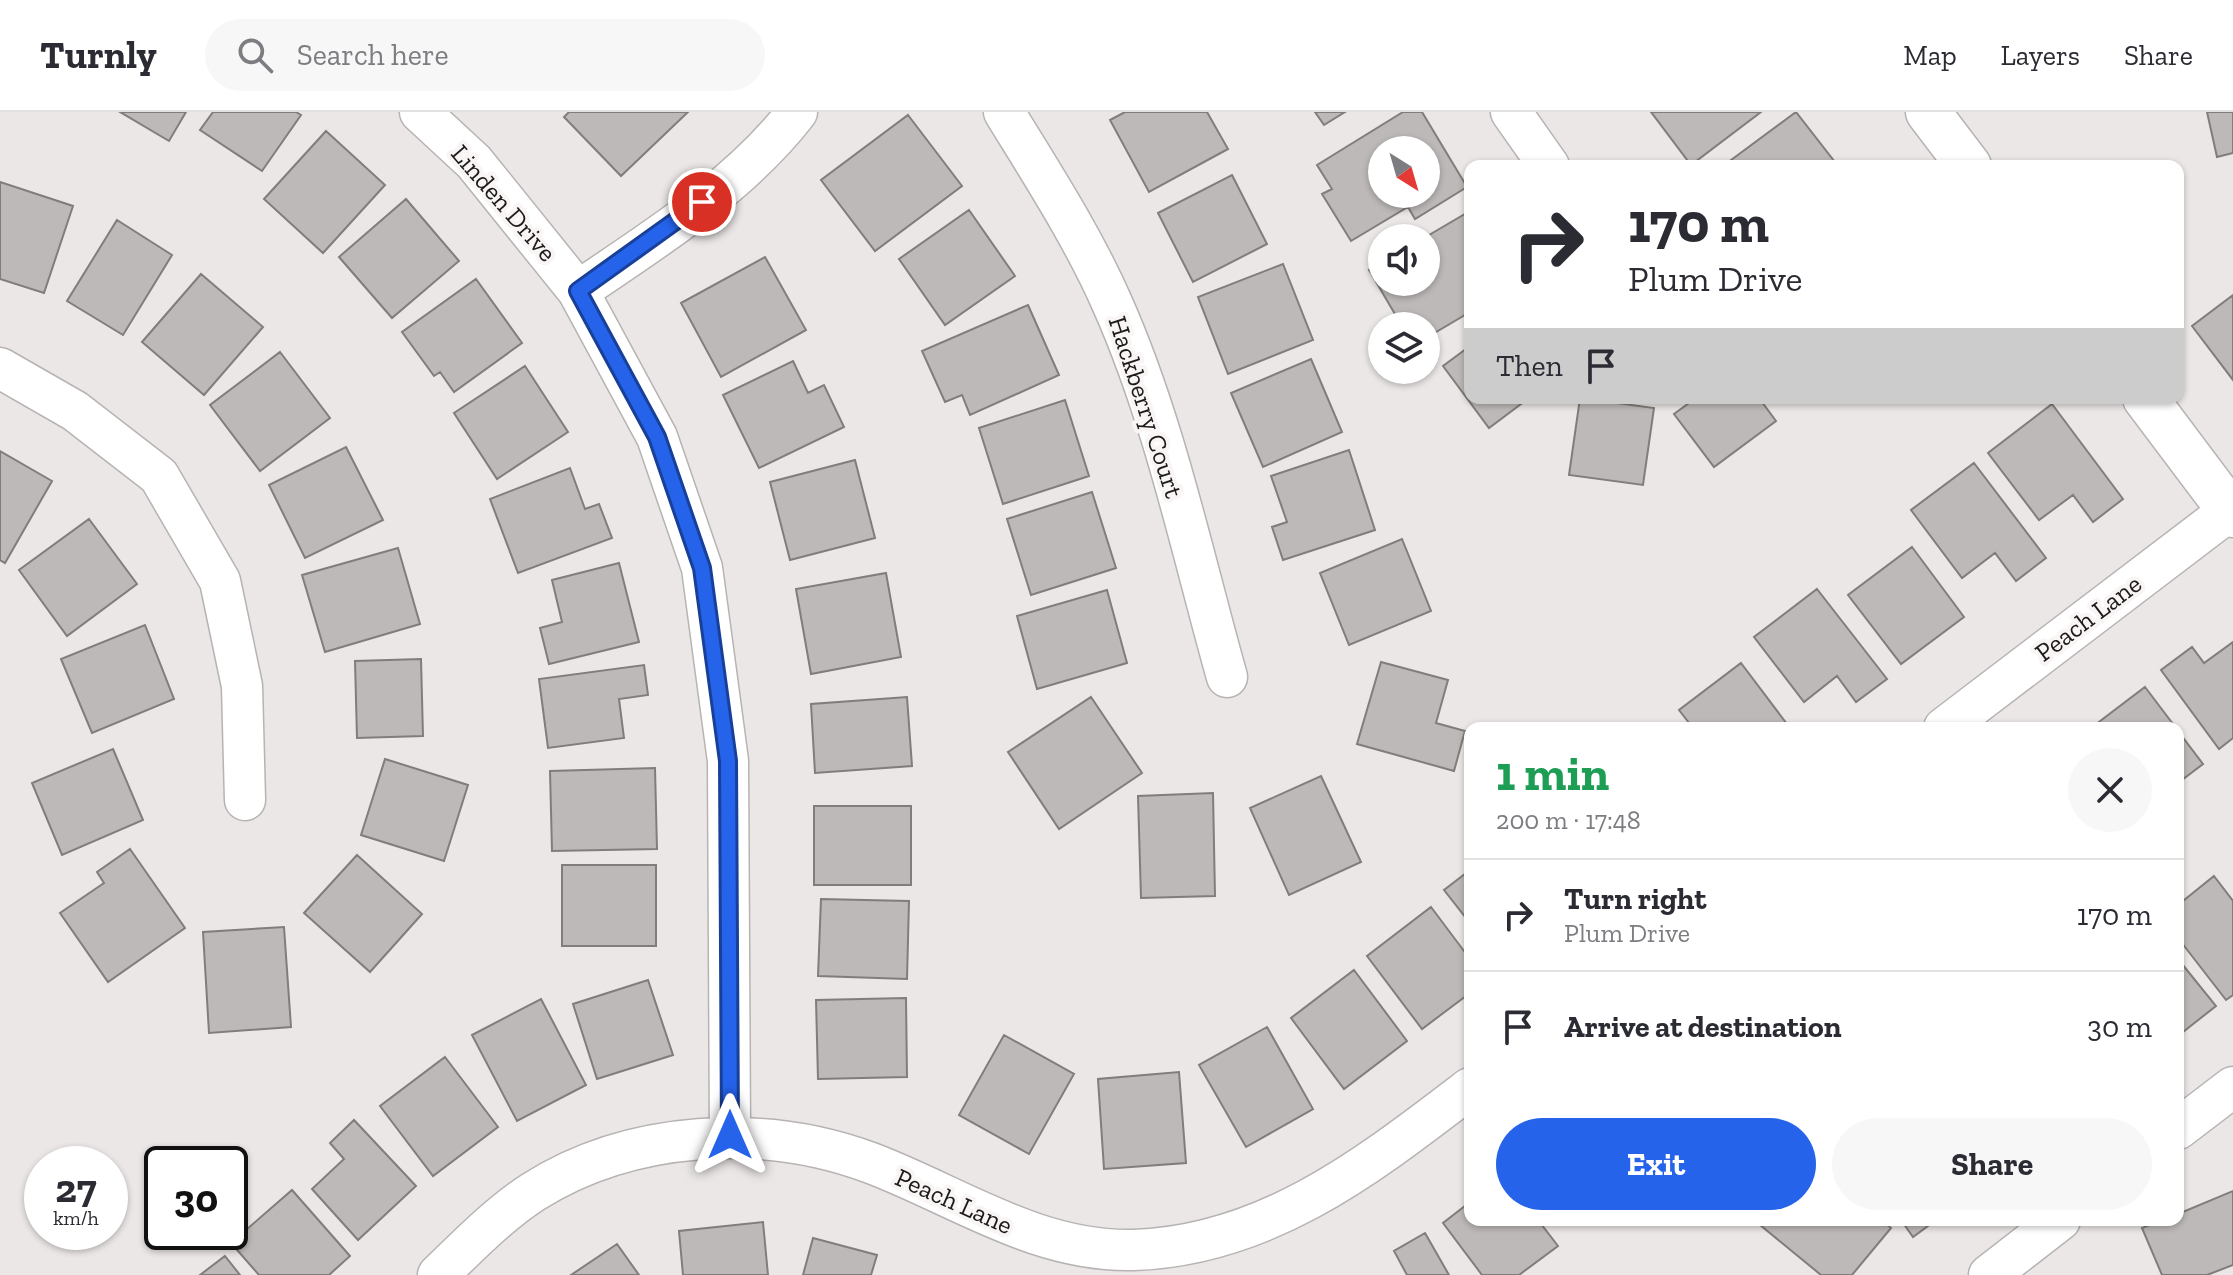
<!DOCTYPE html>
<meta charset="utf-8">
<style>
:root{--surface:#fff;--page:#f7f7f7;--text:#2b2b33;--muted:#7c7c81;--line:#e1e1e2;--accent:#2563eb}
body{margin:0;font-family:"Zilla Slab",serif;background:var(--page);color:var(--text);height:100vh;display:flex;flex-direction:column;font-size:30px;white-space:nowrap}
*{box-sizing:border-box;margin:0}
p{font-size:26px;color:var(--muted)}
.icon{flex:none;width:44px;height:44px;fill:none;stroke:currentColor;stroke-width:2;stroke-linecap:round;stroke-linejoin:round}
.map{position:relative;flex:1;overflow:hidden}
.sheet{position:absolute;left:1464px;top:610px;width:720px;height:504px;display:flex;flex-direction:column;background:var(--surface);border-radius:16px;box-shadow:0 2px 6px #0004}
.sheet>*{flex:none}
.hud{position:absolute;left:1464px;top:48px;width:720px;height:244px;border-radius:16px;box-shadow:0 2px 6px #0004;background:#fff;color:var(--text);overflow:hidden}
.needle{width:52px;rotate:143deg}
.buttons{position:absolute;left:1368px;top:24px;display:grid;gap:16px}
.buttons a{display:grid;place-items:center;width:72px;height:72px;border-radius:50%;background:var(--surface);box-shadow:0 2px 6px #0004;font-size:40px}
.speed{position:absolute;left:24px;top:1034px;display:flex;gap:16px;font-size:40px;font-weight:700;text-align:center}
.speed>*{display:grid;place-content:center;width:104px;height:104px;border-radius:50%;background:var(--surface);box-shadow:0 2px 6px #0004;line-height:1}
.speed small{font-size:20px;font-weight:400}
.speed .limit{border:4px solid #111;border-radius:12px;background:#fff;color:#111}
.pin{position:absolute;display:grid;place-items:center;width:68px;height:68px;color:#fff;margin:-34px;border:4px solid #fff;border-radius:50%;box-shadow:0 2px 8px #0007}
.me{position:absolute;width:88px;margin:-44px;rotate:0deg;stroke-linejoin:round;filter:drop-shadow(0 0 6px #0008)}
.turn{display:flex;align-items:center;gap:28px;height:168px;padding:0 32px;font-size:36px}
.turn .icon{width:104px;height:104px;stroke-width:2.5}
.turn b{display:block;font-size:56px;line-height:68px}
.then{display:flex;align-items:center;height:76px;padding:0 32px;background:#0003;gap:16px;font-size:30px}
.round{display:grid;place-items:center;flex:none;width:84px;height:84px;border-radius:42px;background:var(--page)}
.summary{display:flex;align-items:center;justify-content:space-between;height:136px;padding:0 32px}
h1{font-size:48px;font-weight:700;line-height:60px;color:#1e9e55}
.primary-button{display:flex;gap:16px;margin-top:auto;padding:16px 32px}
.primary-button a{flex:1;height:92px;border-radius:48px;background:var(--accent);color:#fff;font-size:32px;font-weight:700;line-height:92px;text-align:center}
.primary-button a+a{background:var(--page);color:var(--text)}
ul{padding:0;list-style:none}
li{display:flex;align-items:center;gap:24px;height:112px;padding:0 32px;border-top:2px solid var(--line)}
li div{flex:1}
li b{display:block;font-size:30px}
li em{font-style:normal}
header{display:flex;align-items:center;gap:48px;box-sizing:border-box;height:112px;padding:0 40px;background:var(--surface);border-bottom:2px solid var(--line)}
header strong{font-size:38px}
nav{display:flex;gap:44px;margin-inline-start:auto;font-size:28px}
.search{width:560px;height:72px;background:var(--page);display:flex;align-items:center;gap:20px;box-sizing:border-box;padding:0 28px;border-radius:44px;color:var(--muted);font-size:30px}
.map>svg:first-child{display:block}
.building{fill:#bdb9b8;stroke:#817d7b;stroke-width:2;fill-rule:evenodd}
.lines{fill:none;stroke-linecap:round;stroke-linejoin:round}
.street-casing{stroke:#b7b3b3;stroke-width:43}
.secondary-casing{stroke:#b7b3b3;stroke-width:47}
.street{stroke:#fff;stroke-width:40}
.secondary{stroke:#fff;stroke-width:44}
.route-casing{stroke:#184099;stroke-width:20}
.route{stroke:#2563eb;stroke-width:14}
.labels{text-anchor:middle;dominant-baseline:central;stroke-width:8;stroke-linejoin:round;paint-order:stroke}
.street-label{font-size:26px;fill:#1c1a1a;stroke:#f9f5f5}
</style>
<header>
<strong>Turnly</strong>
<div class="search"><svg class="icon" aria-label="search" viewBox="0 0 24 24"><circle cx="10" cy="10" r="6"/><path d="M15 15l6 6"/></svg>Search here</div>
<nav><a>Map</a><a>Layers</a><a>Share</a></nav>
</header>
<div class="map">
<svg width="2233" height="1163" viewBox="0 0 2233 1163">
<rect width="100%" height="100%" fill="#ece7e7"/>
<path class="building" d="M120 0H186L169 29Z
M213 0H296L301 3 262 59 200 18Z
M569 0H688L621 64 564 5Z
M1125 0H1207L1228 37 1149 80 1110 8Z
M1315 0H1345L1324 13Z
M1403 0H1422L1467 75 1415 107 1408 95 1351 129 1322 82 1332 77 1317 53ZM1382 38H1426V82H1382Z
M1651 0H1761L1691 53Z
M1796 0 1838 54H1723Z
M2207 0H2233V41L2217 45Z
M908 3 962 74 875 139 821 68Z
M326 19 385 73 323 141 264 87Z
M1232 63 1267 132 1193 170 1158 101Z
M0 70 73 94 44 181 0 167Z
M406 87 459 149 392 206 339 145Z
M969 98 1015 164 945 213 899 147Z
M1470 99V200L1426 226V214H1402L1369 158 1382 151V170H1426L1424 126Z
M117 108 172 143 123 223 67 189Z
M765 145 806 218 721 265 681 191Z
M1283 152 1313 228 1228 262 1198 185Z
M201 162 263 215 204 283 142 230Z
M476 167 522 231 454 280 440 260 434 264 402 220Z
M2233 183V268L2192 214Z
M1028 193 1059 263 970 303 962 283 945 290 922 239Z
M1470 234V286H1529L1489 316 1443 254Z
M280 240 330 306 260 359 210 293Z
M1311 247 1342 320 1263 355 1231 281Z
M793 249 808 281 824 273 844 315 759 356 723 283Z
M525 254 568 320 497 367 454 301Z
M1580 286 1654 296 1643 373 1569 363Z
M1696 286H1759L1776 309 1714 355 1674 302Z
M1065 288 1089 364 1003 392 979 316Z
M2052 292 2123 387 2093 410 2073 383 2039 408 1988 341Z
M346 335 383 408 305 446 269 373Z
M1349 338 1375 418 1283 448 1272 415 1287 410 1271 364Z
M0 339 52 369 5 451 0 448Z
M855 348 875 426 790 448 770 370Z
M1974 351 2046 446 2016 469 1995 441 1962 466 1911 398Z
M570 356 585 397 599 392 612 426 518 461 490 387Z
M1092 380 1116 456 1031 483 1007 407Z
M89 407 137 472 67 524 19 458Z
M1402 427 1431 499 1349 533 1320 461Z
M1912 435 1964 505 1901 552 1848 483Z
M398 436 420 512 325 540 302 463Z
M619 451 639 530 549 552 540 516 562 510 552 468Z
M886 461 901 545 811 562 796 477Z
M1817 477 1887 567 1856 590 1837 564 1804 590 1754 525Z
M1107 478 1127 551 1037 577 1017 504Z
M145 513 174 587 92 621 61 547Z
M2233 530V626L2219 637 2161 558 2192 535 2204 551Z
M421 547 423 624 357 626 355 549Z
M1381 550 1448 568 1436 611 1465 619 1454 659 1357 632Z
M1741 551 1790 616H1693L1679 598Z
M644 553 648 583 619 587 624 626 548 636 539 567Z
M2145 575 2176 616H2091Z
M907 585 912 654 815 661 811 592Z
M1091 585 1142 661 1059 717 1008 640Z
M2178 619 2203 652 2178 671Z
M113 637 143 708 62 743 32 671Z
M385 647 468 673 444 749 361 723Z
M655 656 657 737 552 739 550 659Z
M1321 664 1361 750 1289 783 1250 696Z
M1213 681 1215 784 1141 786 1138 684Z
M814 694H911V773H814Z
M130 737 185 816 108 870 60 801 104 771 97 760Z
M357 743 422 802 370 860 304 801Z
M562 753H656V834H562Z
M1470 758V811L1444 778Z
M2214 764 2233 789V883L2226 888 2178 826V793Z
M821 787 909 789 907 867 818 864Z
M1431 795 1470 847V881L1422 917 1367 844Z
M284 815 291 915 209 921 203 820Z
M2178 847 2216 894 2178 924Z
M1354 858 1407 929 1344 977 1291 906Z
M648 868 673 943 597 967 573 892Z
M906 886 907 965 818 967 816 888Z
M541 887 586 973 517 1009 472 923Z
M1267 915 1313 997 1246 1035 1199 953Z
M1004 923 1074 962 1029 1042 959 1003Z
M445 945 498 1015 433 1064 380 994Z
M1179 960 1186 1051 1104 1057 1098 967Z
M354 1008 416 1074 358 1128 312 1077 344 1047 330 1031Z
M292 1078 350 1144 329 1163H259L231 1131Z
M2233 1079V1153L2207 1163H2162L2142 1116 2162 1108H2178V1102Z
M1470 1090V1108H1538L1558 1134 1519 1163H1482L1443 1111Z
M1754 1108H1882L1891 1116 1852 1163H1821Z
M1901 1108H1936L1913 1125Z
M763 1110 768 1163H683L679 1119Z
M1425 1121 1449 1163H1407L1394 1139Z
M813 1126 877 1143 871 1163H803Z
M617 1132 639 1163H571Z
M225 1144 240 1163H200Z"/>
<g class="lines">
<g class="street-casing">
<path id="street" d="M420 0 474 50 578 179 657 325 702 456 728 649 730 1023
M1004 0C1042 62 1083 125 1112 191 1165 310 1192 441 1227 565
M1511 0 1549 54
M578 179C655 127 740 74 797 0
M0 256 75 299 159 364 220 469 242 574 245 688
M1944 616 2233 396
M2178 1017 2233 975
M438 1163C467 1135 499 1102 533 1080 631 1018 764 1011 871 1051 958 1084 1036 1140 1133 1138 1267 1134 1369 1053 1470 976
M1989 1163 2060 1108"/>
</g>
<g class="secondary-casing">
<path id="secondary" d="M1928 0 1969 54
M2145 286 2233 403"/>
</g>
<use href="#street" class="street"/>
<use href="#secondary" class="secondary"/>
</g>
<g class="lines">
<g class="route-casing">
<path id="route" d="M702 90 578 179 657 325 702 456 728 649 730 1023"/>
</g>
<use href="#route" class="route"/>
</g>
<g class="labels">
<g class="street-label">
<text transform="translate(504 91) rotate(49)">Linden Drive</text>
<text transform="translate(1146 295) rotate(72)">Hackberry Court</text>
<text transform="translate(2088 506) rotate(-37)">Peach Lane</text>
<text transform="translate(954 1089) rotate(24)">Peach Lane</text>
</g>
</g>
</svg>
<div class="buttons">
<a><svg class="needle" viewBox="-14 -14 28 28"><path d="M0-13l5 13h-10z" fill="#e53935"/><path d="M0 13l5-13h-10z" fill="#7c7c81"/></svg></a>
<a><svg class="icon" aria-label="sound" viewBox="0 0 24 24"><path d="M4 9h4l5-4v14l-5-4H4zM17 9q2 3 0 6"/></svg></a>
<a><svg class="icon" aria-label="layers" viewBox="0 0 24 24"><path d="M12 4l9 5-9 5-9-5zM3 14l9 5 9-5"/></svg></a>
</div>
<div class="speed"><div>27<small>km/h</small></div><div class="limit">30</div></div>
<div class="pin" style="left:702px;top:90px;background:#d93025"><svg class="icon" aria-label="arrive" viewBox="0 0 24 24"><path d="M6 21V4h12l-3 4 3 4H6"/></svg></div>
<svg class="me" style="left:730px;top:1023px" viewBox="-20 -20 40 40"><path d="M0-17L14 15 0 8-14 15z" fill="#2563eb" stroke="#fff" stroke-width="4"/></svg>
<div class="hud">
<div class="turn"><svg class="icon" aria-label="right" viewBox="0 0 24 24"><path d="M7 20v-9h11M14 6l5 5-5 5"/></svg><div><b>170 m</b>Plum Drive</div></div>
<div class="then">Then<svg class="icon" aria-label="arrive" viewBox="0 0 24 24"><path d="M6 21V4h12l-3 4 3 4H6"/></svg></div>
</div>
<section class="sheet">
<div class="summary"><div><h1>1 min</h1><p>200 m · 17:48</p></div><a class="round"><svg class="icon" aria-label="close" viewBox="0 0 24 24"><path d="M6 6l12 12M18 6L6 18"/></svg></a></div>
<ul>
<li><svg class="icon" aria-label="right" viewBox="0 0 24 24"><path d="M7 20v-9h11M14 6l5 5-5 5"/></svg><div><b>Turn right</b><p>Plum Drive</p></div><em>170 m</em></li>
<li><svg class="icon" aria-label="arrive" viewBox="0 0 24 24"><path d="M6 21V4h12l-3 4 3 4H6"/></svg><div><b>Arrive at destination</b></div><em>30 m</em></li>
</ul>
<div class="primary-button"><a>Exit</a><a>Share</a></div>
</section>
</div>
